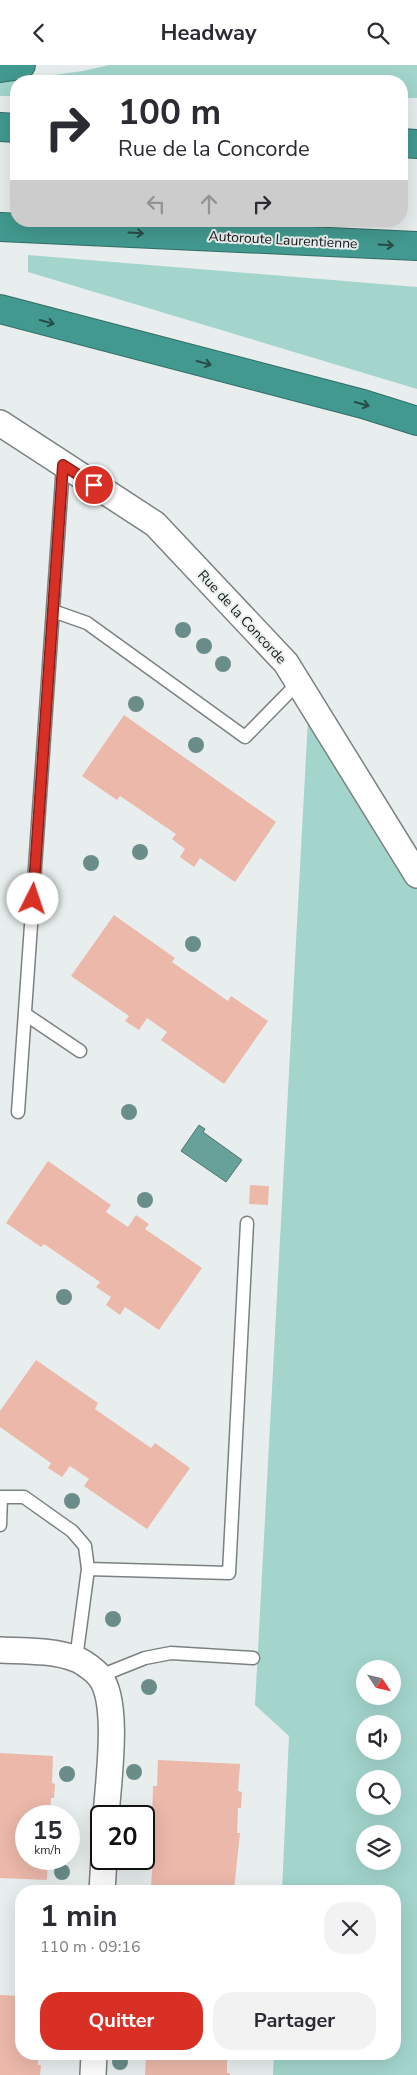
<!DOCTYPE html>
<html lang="fr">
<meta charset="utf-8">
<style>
:root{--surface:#fff;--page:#f2f2f3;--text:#2b2b33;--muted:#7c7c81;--accent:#d93025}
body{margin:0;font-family:"Nunito Sans",sans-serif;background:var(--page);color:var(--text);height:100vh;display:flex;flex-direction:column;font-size:19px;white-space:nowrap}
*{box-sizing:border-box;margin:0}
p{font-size:16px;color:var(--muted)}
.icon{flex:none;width:28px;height:28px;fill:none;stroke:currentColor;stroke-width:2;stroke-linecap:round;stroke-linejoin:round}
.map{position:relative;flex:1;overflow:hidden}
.side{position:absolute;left:15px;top:1820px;width:386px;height:175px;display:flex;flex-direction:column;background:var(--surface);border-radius:20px;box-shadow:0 5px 20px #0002}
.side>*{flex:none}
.guide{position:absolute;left:10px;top:10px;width:398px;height:152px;border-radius:20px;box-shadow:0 5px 20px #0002;background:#fff;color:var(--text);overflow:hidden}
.needle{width:32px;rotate:125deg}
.controls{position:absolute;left:356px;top:1595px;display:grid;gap:10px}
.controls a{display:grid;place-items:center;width:45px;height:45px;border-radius:50%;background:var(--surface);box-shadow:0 5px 20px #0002;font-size:25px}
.speed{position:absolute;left:15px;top:1740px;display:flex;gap:10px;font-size:25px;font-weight:700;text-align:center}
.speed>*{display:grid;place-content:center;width:65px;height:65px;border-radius:50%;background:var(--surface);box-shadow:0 5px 20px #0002;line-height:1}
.speed small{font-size:12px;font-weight:400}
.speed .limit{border:2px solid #111;border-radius:8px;background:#fff;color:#111}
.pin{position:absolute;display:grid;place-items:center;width:42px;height:42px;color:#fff;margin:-21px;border:2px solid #fff;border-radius:50%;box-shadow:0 1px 5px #0007}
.me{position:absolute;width:55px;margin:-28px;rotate:4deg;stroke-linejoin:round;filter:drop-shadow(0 0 4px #0008)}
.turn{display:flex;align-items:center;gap:18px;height:105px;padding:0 25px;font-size:22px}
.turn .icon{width:65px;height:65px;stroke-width:2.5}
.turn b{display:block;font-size:35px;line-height:42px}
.lanes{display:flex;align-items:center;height:48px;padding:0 25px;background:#0003;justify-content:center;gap:25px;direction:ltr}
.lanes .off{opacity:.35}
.round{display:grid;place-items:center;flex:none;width:52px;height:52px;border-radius:20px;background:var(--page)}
.overview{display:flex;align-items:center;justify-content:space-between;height:85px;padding:0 25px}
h1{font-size:30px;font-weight:700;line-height:38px}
.action{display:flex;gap:10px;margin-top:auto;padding:10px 25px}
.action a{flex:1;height:58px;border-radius:20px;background:var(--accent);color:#fff;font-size:20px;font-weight:700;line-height:58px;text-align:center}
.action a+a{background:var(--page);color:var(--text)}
header{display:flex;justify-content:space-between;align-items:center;height:65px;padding:0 25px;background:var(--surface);font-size:22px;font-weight:700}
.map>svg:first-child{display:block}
.green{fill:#a3d5cd;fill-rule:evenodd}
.water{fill:#68a19a;stroke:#4f7873}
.building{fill:#ebb8aa}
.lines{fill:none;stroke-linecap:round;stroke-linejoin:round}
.service-casing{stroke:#7b8180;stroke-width:15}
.minor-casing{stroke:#7b8180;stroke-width:28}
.motorway-casing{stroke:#336c65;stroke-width:30}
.service{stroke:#fff;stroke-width:12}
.minor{stroke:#fff;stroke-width:25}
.motorway{stroke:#42998f;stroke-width:28}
.tree{fill:#6a8d89}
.oneway{stroke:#284c48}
.route-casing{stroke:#8d1f18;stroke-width:12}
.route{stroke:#d93025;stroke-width:9}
.labels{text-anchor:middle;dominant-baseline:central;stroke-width:4;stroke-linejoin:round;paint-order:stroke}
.street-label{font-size:14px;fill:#161818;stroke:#e7eeed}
</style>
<header><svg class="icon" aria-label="back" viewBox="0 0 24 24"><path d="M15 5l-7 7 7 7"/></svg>Headway<svg class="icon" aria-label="search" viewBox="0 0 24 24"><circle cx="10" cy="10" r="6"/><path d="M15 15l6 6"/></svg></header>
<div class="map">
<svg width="417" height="2010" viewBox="0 0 417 2010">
<rect width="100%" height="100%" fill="#e7eeed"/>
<path class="green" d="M109 0H417V33H401V16H16V31H0V17L83 6Z
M28 190 417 222V324L28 207Z
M309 635 417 810V2010H273L274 1989H395V1826H282L289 1671 255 1640ZM365 1604H392V1631H365ZM365 1659H392V1686H365ZM365 1714H392V1741H365ZM365 1769H392V1796H365Z"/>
<path class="water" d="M199 1060 205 1064 203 1067 242 1095 226 1117 181 1086Z"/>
<path class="building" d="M124 650 276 757 235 817 200 793 194 802 180 792 185 784 172 774 176 769 120 731 117 735 82 711Z
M114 850 175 893 172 897 228 936 231 931 268 956 224 1019 161 975 167 967 147 953 139 965 125 956 129 951 71 911Z
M48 1096 111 1140 106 1147 128 1162 136 1150 149 1159 145 1164 202 1203 159 1265 125 1242 120 1250 106 1240 111 1232 96 1222 100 1217 44 1179 41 1182 6 1158Z
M250 1120 269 1121 268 1140 249 1139Z
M36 1295 98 1338 95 1344 151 1383 155 1378 190 1403 147 1464 84 1421 89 1414 70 1401 62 1412 48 1403 51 1398 0 1362V1346Z
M0 1688 53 1691 52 1718 55 1719 54 1733H51L50 1751H26V1794H48L47 1815 0 1813Z
M158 1695 240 1699 238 1726 242 1727 241 1743H238L237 1768H240L234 1825 151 1821 153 1793 149 1792 150 1779H154L155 1752H152L153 1721H157Z
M0 1930 21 1931V1989H38V2000H41L40 2010H0Z
M142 1989H227V2008H230V2010H145L146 1993H142Z"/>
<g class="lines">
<g class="service-casing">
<path id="service" d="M53 546 87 558 245 672 298 618
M25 949 80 986
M18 1047 63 400
M0 1460 1 1432H24L72 1466 85 1481 88 1504
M76 1594 88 1504 229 1508 247 1158
M100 1611 145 1593 171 1588 253 1593"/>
</g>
<g class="minor-casing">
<path id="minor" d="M0 358 155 459 286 598 417 810
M0 1585C23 1586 54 1585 76 1594 82 1596 96 1606 100 1612 120 1637 108 1718 106 1751
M102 1826 104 1794
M93 2010 94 1989"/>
</g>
<g class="motorway-casing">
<path id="motorway" d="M0 3 21 0
M0 62 16 63
M401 78 417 79
M0 162 417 181
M0 244 363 339 417 356"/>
</g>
<use href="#service" class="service"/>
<use href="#minor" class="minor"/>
<use href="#motorway" class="motorway"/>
</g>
<g class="tree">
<circle cx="183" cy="565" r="8"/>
<circle cx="204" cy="581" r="8"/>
<circle cx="223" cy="599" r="8"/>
<circle cx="136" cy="639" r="8"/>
<circle cx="196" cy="680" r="8"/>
<circle cx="140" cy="787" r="8"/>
<circle cx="91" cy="798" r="8"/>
<circle cx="193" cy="879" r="8"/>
<circle cx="129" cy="1047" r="8"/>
<circle cx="145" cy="1135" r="8"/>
<circle cx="64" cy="1232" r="8"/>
<circle cx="72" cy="1436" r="8"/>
<circle cx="113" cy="1554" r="8"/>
<circle cx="149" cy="1622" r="8"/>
<circle cx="134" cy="1707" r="8"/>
<circle cx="67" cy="1709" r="8"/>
<circle cx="62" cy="1807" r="8"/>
<circle cx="120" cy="1997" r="8"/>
</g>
<defs><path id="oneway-shaft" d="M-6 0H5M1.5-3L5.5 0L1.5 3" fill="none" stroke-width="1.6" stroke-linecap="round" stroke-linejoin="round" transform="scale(1.25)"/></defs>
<g class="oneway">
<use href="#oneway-shaft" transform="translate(136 168) rotate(3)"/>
<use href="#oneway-shaft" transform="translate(386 180) rotate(3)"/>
<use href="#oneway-shaft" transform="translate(47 257) rotate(15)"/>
<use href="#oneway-shaft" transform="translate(204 298) rotate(15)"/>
<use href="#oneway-shaft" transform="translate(362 339) rotate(16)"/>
</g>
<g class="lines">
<g class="route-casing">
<path id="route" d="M33 834 63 400 94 420"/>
</g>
<use href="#route" class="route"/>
</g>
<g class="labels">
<g class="street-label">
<text transform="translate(283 175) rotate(3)">Autoroute Laurentienne</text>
<text transform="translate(242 552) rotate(47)">Rue de la Concorde</text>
</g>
</g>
</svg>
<div class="controls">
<a><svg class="needle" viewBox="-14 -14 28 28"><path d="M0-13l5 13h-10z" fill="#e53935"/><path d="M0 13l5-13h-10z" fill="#7c7c81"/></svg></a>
<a><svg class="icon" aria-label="sound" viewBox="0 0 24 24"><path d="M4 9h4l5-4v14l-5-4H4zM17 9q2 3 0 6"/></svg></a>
<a><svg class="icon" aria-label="search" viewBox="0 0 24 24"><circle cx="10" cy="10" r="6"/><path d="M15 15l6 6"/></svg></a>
<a><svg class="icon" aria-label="layers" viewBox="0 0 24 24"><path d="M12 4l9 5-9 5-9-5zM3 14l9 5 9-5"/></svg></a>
</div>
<div class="speed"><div>15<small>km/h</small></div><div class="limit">20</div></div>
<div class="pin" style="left:94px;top:420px;background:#d93025"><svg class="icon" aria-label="arrive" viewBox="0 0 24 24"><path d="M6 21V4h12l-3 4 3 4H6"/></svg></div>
<svg class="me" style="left:33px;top:834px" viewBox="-20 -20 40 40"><circle r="19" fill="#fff"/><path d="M0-13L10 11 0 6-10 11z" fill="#d93025"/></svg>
<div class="guide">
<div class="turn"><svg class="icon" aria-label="right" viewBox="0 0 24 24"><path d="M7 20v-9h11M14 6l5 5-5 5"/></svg><div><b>100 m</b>Rue de la Concorde</div></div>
<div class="lanes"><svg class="icon off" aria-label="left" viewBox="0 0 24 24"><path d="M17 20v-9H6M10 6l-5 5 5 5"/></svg><svg class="icon off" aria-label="ahead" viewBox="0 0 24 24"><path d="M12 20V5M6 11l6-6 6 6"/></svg><svg class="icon" aria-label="right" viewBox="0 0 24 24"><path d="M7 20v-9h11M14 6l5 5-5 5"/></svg></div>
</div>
<section class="side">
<div class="overview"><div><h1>1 min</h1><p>110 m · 09:16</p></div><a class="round"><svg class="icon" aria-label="close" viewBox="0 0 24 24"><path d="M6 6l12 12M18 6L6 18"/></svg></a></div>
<div class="action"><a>Quitter</a><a>Partager</a></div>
</section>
</div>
